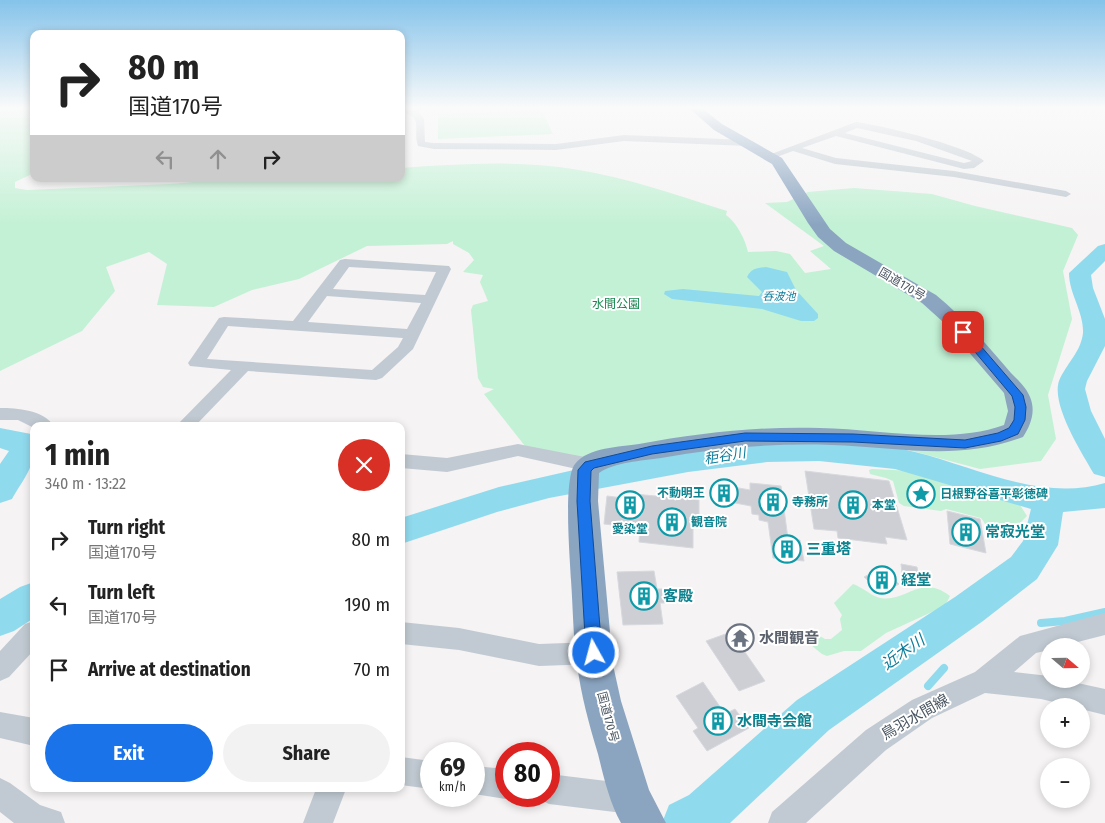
<!DOCTYPE html>
<meta charset="utf-8">
<style>
:root{--surface:#fff;--page:#f2f2f2;--text:#222;--muted:#767676;--accent:#1a73e8}
body{margin:0;font-family:"Fira Sans Condensed","Noto Sans JP",sans-serif;background:var(--page);color:var(--text);height:100vh;display:flex;flex-direction:column;font-size:19px;white-space:nowrap}
*{box-sizing:border-box;margin:0}
p{font-size:16px;color:var(--muted)}
.icon{flex:none;width:28px;height:28px;fill:none;stroke:currentColor;stroke-width:2;stroke-linecap:round;stroke-linejoin:round}
.map{position:relative;flex:1;overflow:hidden}
.drawer{position:absolute;left:30px;top:422px;width:375px;height:370px;display:flex;flex-direction:column;background:var(--surface);border-radius:10px;box-shadow:0 2px 8px #0003}
.drawer>*{flex:none}
.guide{position:absolute;left:30px;top:30px;width:375px;height:152px;border-radius:10px;box-shadow:0 2px 8px #0003;background:#fff;color:var(--text);overflow:hidden}
.needle{width:32px;rotate:110deg}
.buttons{position:absolute;left:1040px;top:638px;display:grid;gap:10px}
.buttons a{display:grid;place-items:center;width:50px;height:50px;border-radius:50%;background:var(--surface);box-shadow:0 2px 8px #0003;font-size:25px}
.speed{position:absolute;left:420px;top:742px;display:flex;gap:10px;font-size:25px;font-weight:700;text-align:center}
.speed>*{display:grid;place-content:center;width:65px;height:65px;border-radius:50%;background:var(--surface);box-shadow:0 2px 8px #0003;line-height:1}
.speed small{font-size:12px;font-weight:400}
.speed .limit{border:8px solid #d22;background:#fff;color:#111}
.pin{position:absolute;display:grid;place-items:center;width:42px;height:42px;color:#fff;margin:-21px;border-radius:10px;box-shadow:0 2px 8px #0006}
.me{position:absolute;width:55px;margin:-28px;rotate:353deg;stroke-linejoin:round;filter:drop-shadow(0 0 4px #0008)}
.turn{display:flex;align-items:center;gap:18px;height:105px;padding:0 15px;font-size:22px}
.turn .icon{width:65px;height:65px;stroke-width:2.5}
.turn b{display:block;font-size:35px;line-height:42px}
.lanes{display:flex;align-items:center;height:48px;padding:0 15px;background:#0003;justify-content:center;gap:25px;direction:ltr}
.lanes .off{opacity:.35}
.round{display:grid;place-items:center;flex:none;width:52px;height:52px;border-radius:26px;background:var(--page)}
.headline{display:flex;align-items:center;justify-content:space-between;height:85px;padding:0 15px}
h1{font-size:30px;font-weight:700;line-height:38px}
.action{display:flex;gap:10px;margin-top:auto;padding:10px 15px}
.action a{flex:1;height:58px;border-radius:30px;background:var(--accent);color:#fff;font-size:20px;font-weight:700;line-height:58px;text-align:center}
.action a+a{background:var(--page);color:var(--text)}
ul{padding:0;list-style:none}
li{display:flex;align-items:center;gap:15px;height:65px;padding:0 15px}
li div{flex:1}
li b{display:block;font-size:19px}
li em{font-style:normal}
.map>svg:first-child{display:block}
.green{fill:#c3f1d5}
.water{fill:#90daee}
.lines{fill:none;stroke-linecap:round;stroke-linejoin:round}
.stream{stroke:#90daee;stroke-width:8}
.river{fill:#90daee;fill-rule:evenodd}
.building{fill:#cdcfd5;stroke:#d7d9de}
.minor{fill:#c1cad2;fill-rule:evenodd}
.highway{fill:#8ba5c1;fill-rule:evenodd}
.route{fill:#1a73e8;stroke:#114b97}
.labels{text-anchor:middle;dominant-baseline:central;stroke-width:4;stroke-linejoin:round;paint-order:stroke}
.far-water-label{font-size:11px;font-style:italic;fill:#0c7c9b;stroke:#fff}
.street-label{font-size:12px;fill:#4a5661;stroke:#fff}
.park-label{font-size:12px;fill:#17864f;stroke:#fff}
.culture-label{font-size:12px;font-weight:bold;fill:#0d838f;stroke:#fff;text-anchor:start}
.water-label{font-size:14px;font-style:italic;fill:#0c7c9b;stroke:#fff}
.near-culture-label{font-size:15px;font-weight:bold;fill:#0d838f;stroke:#fff;text-anchor:start}
.near-worship-label{font-size:15px;font-weight:bold;fill:#5b616d;stroke:#fff;text-anchor:start}
.near-street-label{font-size:15px;fill:#4a5661;stroke:#fff}
.near-water-label{font-size:16px;font-style:italic;fill:#0c7c9b;stroke:#fff}
</style>
<div class="map">
<svg width="1105" height="823" viewBox="0 0 1105 823">
<rect width="100%" height="100%" fill="#f5f3f3"/>
<path class="green" d="M0 109H34V173L15 182V188L27 190 170 184 229 179H401V168C457 164 517 160 573 169 626 177 676 195 727 211L726 215C737 223 745 239 748 252L776 251 790 254 805 273 831 269 810 251 824 246 765 203 787 202 808 192 854 188 932 194 975 206 1072 228 1078 235 1063 271 1072 319 1048 395 1056 439 1041 461 980 469 905 449 776 446 740 431 579 459 525 446 484 394 494 389 483 387 478 378 471 310 473 305 488 301 480 282 483 275 463 272 474 260 469 253 453 244V241L447 244 367 246 299 279 252 290 214 307 157 305 167 264 149 252 106 267 115 291 82 331 0 371Z
M542 110 553 134 438 139V114Z
M872 469 933 472 943 474 1015 502 1020 505 1027 516 1004 539C990 536 988 527 981 518L946 509 941 511 904 506 899 503 893 481 886 478 870 474 869 470Z
M853 584C862 587 869 594 877 597 904 606 919 572 950 596L945 606 886 633 861 651H844L827 656 822 654 806 641V637L813 632 825 639H831L842 630 840 619 842 615 834 603Z"/>
<path class="water" d="M766 267 787 272 796 290 818 314V318L814 321H801L762 309 672 299 664 294 665 291 683 289 759 296 762 292 747 277C751 268 758 268 766 267Z"/>
<g class="lines">
<path class="stream" d="M1041 623 1065 621 1105 612
M928 686 944 668"/>
<path class="river" d="M1105 244V261L1091 275 1093 288 1105 319V346L1087 381 1085 389 1091 411 1105 439V477L1094 474C1082 453 1051 405 1059 381 1066 364 1081 352 1083 333 1084 312 1069 294 1069 273L1098 246Z
M0 428 31 434C44 455 22 481 12 499L0 503V464L9 451 0 448Z
M819 440C852 442 883 444 915 452 976 467 1041 502 1105 483V508L1063 512 1058 545 1037 579 983 621 829 730 730 823H662L669 805 689 795 797 700 955 597 1011 557 1023 541 1031 509 895 469 819 461 767 462 688 472 549 498 497 512 401 544V518L499 487 587 467 741 444Z
M34 582V618L14 631 0 636V599L20 587Z"/>
</g>
<path class="building" d="M805 471 889 481 907 540 885 537 887 544 838 538 837 531 814 529Z
M750 483 781 486 788 539 800 540 804 561 773 558 768 522 759 520V515L752 514 751 506 714 499 716 484 750 490Z
M623 493 699 500V520L693 519V548L639 542 640 528 604 524 607 496 623 498Z
M947 511 980 519 986 553 950 544Z
M901 564 917 567 920 583 903 580Z
M881 568 899 584 883 593 864 577Z
M654 571 657 589H666L669 603H660L663 624 623 625 617 572Z
M731 632 765 681 739 691 706 641Z
M703 682 725 714 735 709 749 728 707 751 693 731 698 728 676 696Z"/>
<g class="lines">
<path class="minor" d="M401 109 418 111 424 119 425 142 434 143 556 144 624 135 748 140 753 143 748 146 624 141 556 150 434 149 418 146C412 128 425 119 401 111Z
M856 122C880 125 968 146 984 161L974 168 964 169 836 136 802 148 836 158 954 171 1066 191 1071 194 1066 197 954 177 835 164 793 151 771 159 766 156ZM857 128 916 141 972 161 964 163 845 133Z
M345 259 449 266 451 269 413 349 382 378 376 380 248 371 195 426H176L231 370 190 366 188 363 219 318 224 317 293 321 340 260ZM349 267 436 272 425 295 333 289ZM327 296 421 303 407 329 308 322ZM228 326 403 338 398 347 372 370 207 359Z
M0 408C17 408 44 410 54 426L34 428 18 420H0Z
M518 444 590 458 597 460 600 465 597 470 590 472 518 456 447 472 401 468V454L447 458Z
M1105 613V635L1062 646H1049V650L1036 653 1014 672 1049 676V679H1059L1105 689V715L1081 709V706H1070L1041 699 985 693 932 718 886 750 806 823H768L772 812 866 730 912 700 975 672 1020 636Z
M34 621V650L9 677 0 681V651L25 624Z
M401 622 459 628 539 644 594 642 603 645 607 653 603 661 594 664 539 666 459 650 401 644Z
M0 712 34 718V746L0 738Z
M401 757 431 761V789L401 785Z
M474 766 506 769V796H512L506 799 474 794Z
M549 774 631 784 642 788 646 799 642 810 631 814 549 804 539 799 537 796H549Z
M0 778 10 783 40 805 61 812 65 823H14L0 812Z
M316 789H346L333 823H303Z"/>
<path class="highway" d="M690 109H703L722 124 782 158 830 229 846 243 936 295C964 318 987 345 1011 373 1018 380 1026 387 1030 397 1036 411 1031 425 1023 437 957 462 899 447 831 445 774 443 717 448 661 458 641 461 615 462 599 473L598 501 613 665 621 701 649 790 666 823H621C609 801 604 778 598 754 589 724 581 695 577 664 573 636 573 608 571 580 570 558 563 479 575 464 588 447 620 447 639 444 699 433 759 426 820 428 877 429 951 445 1004 425L1008 411 1004 393 942 321 922 303 834 251 818 237 808 223 772 164 714 130Z"/>
</g>
<linearGradient id="sky" x2="0" y2="1"><stop stop-color="#85c3ea"/><stop offset="0.48" stop-color="#fafafa"/><stop offset="1" stop-color="#fafafa" stop-opacity="0"/></linearGradient>
<rect width="1105" height="225" fill="url(#sky)"/>
<path class="route" d="M963 329 967 330 1023 395 1026 407 1025 420 1018 434 1001 441 965 448 853 442 745 441 652 454 594 468 591 471 590 501 602 653 600 658 594 661 588 658 586 653 577 501 578 470 585 462 652 446 745 433 853 434 965 440 998 433 1009 428 1014 420 1015 407 1012 396 960 334 959 332Z"/>
<defs>
<g id="building-ring" transform="scale(1.4375)"><circle r="9.5" fill="#fff" stroke="#0f9aa8" stroke-width="1.5"/><path d="M-4-6H4V6H1V3H-1V6H-4ZM-2.5-4.3h1.7v1.8h-1.7ZM.8-4.3h1.7v1.8H.8ZM-2.5-1h1.7V.8h-1.7ZM.8-1h1.7V.8H.8Z" fill="#0f9aa8"/></g>
<g id="sight-ring" transform="scale(1.4375)"><circle r="9.5" fill="#fff" stroke="#0f9aa8" stroke-width="1.5"/><path d="M0-6L1.8-2.2L6-1.7L2.9 1.2L3.7 5.4L0 3.3L-3.7 5.4L-2.9 1.2L-6-1.7L-1.8-2.2Z" fill="#0f9aa8"/></g>
<g id="temple-ring" transform="scale(1.4375)"><circle r="9.5" fill="#fff" stroke="#6b7280" stroke-width="1.5"/><path d="M0-6L5-2H3V0L6.5 2.5H4V6H1.5V3h-3V6H-4V2.5H-6.5L-3 0V-2H-5Z" fill="#6b7280"/></g>
</defs>
<g fill-rule="evenodd">
<use href="#building-ring" x="724" y="493"/>
<use href="#sight-ring" x="921" y="494"/>
<use href="#building-ring" x="773" y="502"/>
<use href="#building-ring" x="630" y="505"/>
<use href="#building-ring" x="853" y="505"/>
<use href="#building-ring" x="672" y="522"/>
<use href="#building-ring" x="966" y="532"/>
<use href="#building-ring" x="787" y="549"/>
<use href="#building-ring" x="882" y="580"/>
<use href="#building-ring" x="644" y="596"/>
<use href="#temple-ring" x="740" y="638"/>
<use href="#building-ring" x="718" y="721"/>
</g>
<g class="labels">
<g class="far-water-label">
<text x="779" y="296">呑波池</text>
</g>
<g class="street-label">
<text transform="translate(902 284) rotate(30)">国道170号</text>
<text transform="translate(608 717) rotate(75)">国道170号</text>
</g>
<g class="park-label">
<text x="616" y="304">水間公園</text>
</g>
<g class="culture-label">
<text x="705" y="493" text-anchor="end">不動明王</text>
<text x="940" y="494">日根野谷喜平彰徳碑</text>
<text x="792" y="502">寺務所</text>
<text x="872" y="505">本堂</text>
<text x="691" y="522">観音院</text>
<text x="630" y="529" text-anchor="middle">愛染堂</text>
</g>
<g class="water-label">
<text transform="translate(725 456) rotate(-9)">秬谷川</text>
</g>
<g class="near-culture-label">
<text x="985" y="532">常寂光堂</text>
<text x="806" y="549">三重塔</text>
<text x="901" y="580">経堂</text>
<text x="663" y="596">客殿</text>
<text x="737" y="721">水間寺会館</text>
</g>
<g class="near-worship-label">
<text x="759" y="638">水間観音</text>
</g>
<g class="near-street-label">
<text transform="translate(915 717) rotate(-30)">鳥羽水間線</text>
</g>
<g class="near-water-label">
<text transform="translate(903 652) rotate(-35)">近木川</text>
</g>
</g>
</svg>
<div class="buttons">
<a><svg class="needle" viewBox="-14 -14 28 28"><path d="M0-13l5 13h-10z" fill="#e53935"/><path d="M0 13l5-13h-10z" fill="#767676"/></svg></a>
<a>+</a>
<a>−</a>
</div>
<div class="speed"><div>69<small>km/h</small></div><div class="limit">80</div></div>
<div class="pin" style="left:963px;top:332px;background:#d93025"><svg class="icon" aria-label="arrive" viewBox="0 0 24 24"><path d="M6 21V4h12l-3 4 3 4H6"/></svg></div>
<svg class="me" style="left:594px;top:653px" viewBox="-20 -20 40 40"><circle r="17" fill="#1a73e8" stroke="#fff" stroke-width="3"/><path d="M0-11L8 9 0 5-8 9z" fill="#fff"/></svg>
<div class="guide">
<div class="turn"><svg class="icon" aria-label="right" viewBox="0 0 24 24"><path d="M7 20v-9h11M14 6l5 5-5 5"/></svg><div><b>80 m</b>国道170号</div></div>
<div class="lanes"><svg class="icon off" aria-label="left" viewBox="0 0 24 24"><path d="M17 20v-9H6M10 6l-5 5 5 5"/></svg><svg class="icon off" aria-label="ahead" viewBox="0 0 24 24"><path d="M12 20V5M6 11l6-6 6 6"/></svg><svg class="icon" aria-label="right" viewBox="0 0 24 24"><path d="M7 20v-9h11M14 6l5 5-5 5"/></svg></div>
</div>
<section class="drawer">
<div class="headline"><div><h1>1 min</h1><p>340 m · 13:22</p></div><a class="round" style="background:#d93025;color:#fff"><svg class="icon" aria-label="close" viewBox="0 0 24 24"><path d="M6 6l12 12M18 6L6 18"/></svg></a></div>
<ul>
<li><svg class="icon" aria-label="right" viewBox="0 0 24 24"><path d="M7 20v-9h11M14 6l5 5-5 5"/></svg><div><b>Turn right</b><p>国道170号</p></div><em>80 m</em></li>
<li><svg class="icon" aria-label="left" viewBox="0 0 24 24"><path d="M17 20v-9H6M10 6l-5 5 5 5"/></svg><div><b>Turn left</b><p>国道170号</p></div><em>190 m</em></li>
<li><svg class="icon" aria-label="arrive" viewBox="0 0 24 24"><path d="M6 21V4h12l-3 4 3 4H6"/></svg><div><b>Arrive at destination</b></div><em>70 m</em></li>
</ul>
<div class="action"><a>Exit</a><a>Share</a></div>
</section>
</div>
